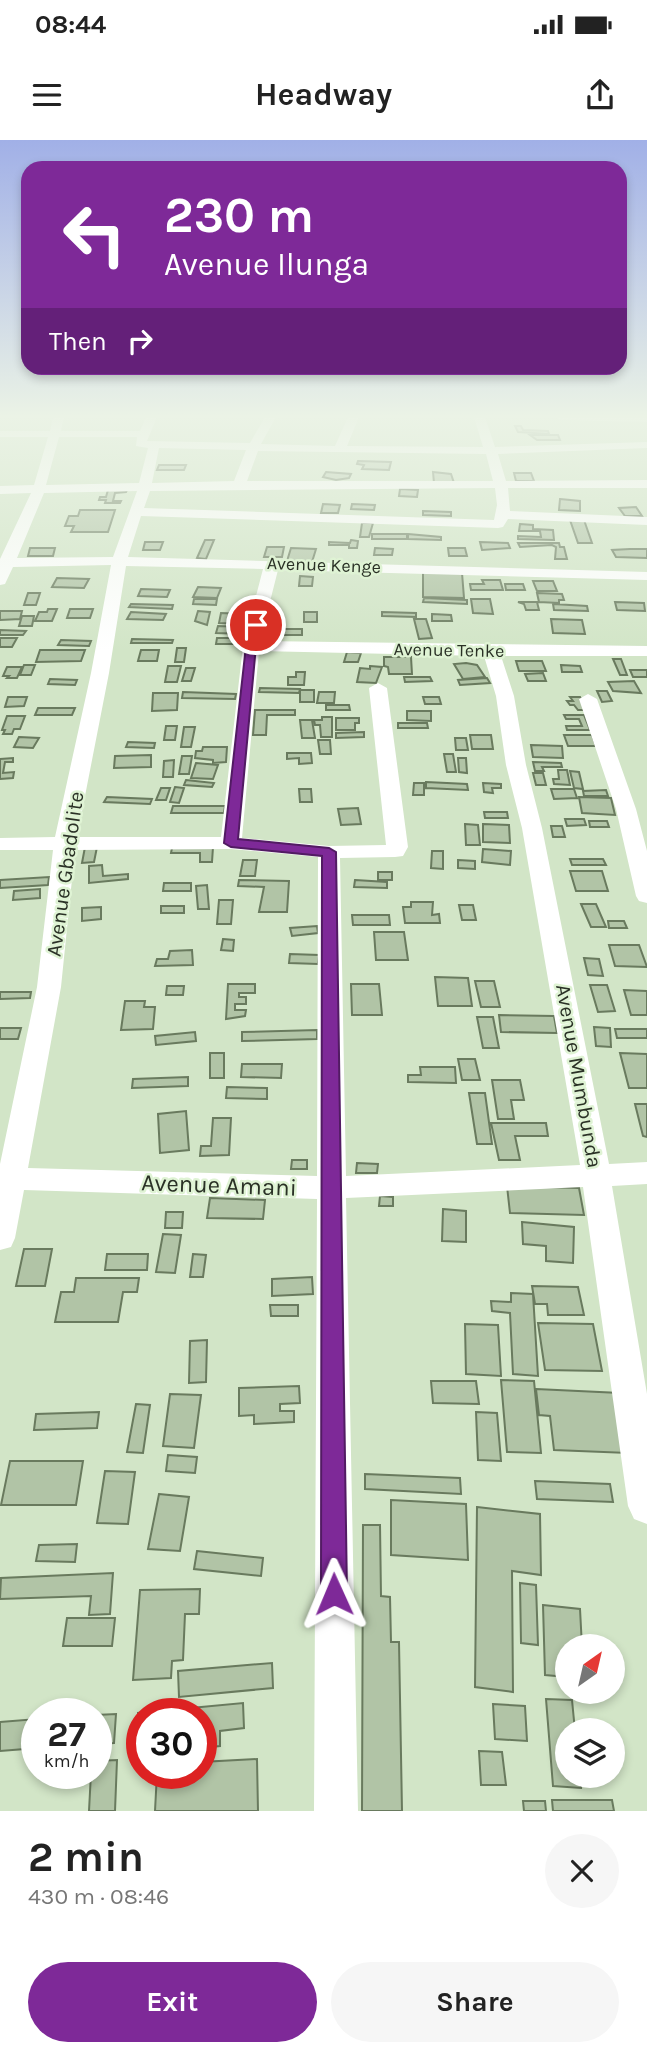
<!DOCTYPE html>
<meta charset="utf-8">
<style>
:root{--surface:#fff;--page:#f6f6f6;--text:#222;--muted:#767676;--accent:#7e2998}
body{margin:0;font-family:Karla,sans-serif;background:var(--page);color:var(--text);height:100vh;display:flex;flex-direction:column;font-size:26px;white-space:nowrap}
*{box-sizing:border-box;margin:0}
p{font-size:23px;color:var(--muted)}
.icon{flex:none;width:38px;height:38px;fill:none;stroke:currentColor;stroke-width:2;stroke-linecap:round;stroke-linejoin:round}
.map{position:relative;height:1671px;overflow:hidden}
.sheet{display:flex;flex-direction:column;background:var(--surface);flex:1}
.sheet>*{flex:none}
.guide{position:absolute;left:21px;top:21px;width:606px;height:214px;border-radius:21px;box-shadow:0 4px 10px #0003;background:#7e2998;color:#fff;overflow:hidden}
.needle{width:46px;rotate:34deg}
.buttons{position:absolute;left:555px;top:1494px;display:grid;gap:14px}
.buttons a{display:grid;place-items:center;width:70px;height:70px;border-radius:50%;background:var(--surface);box-shadow:0 4px 10px #0003;font-size:35px}
.speed{position:absolute;left:21px;top:1558px;display:flex;gap:14px;font-size:35px;font-weight:700;text-align:center}
.speed>*{display:grid;place-content:center;width:91px;height:91px;border-radius:50%;background:var(--surface);box-shadow:0 4px 10px #0003;line-height:1}
.speed small{font-size:18px;font-weight:400}
.speed .limit{border:10px solid #d22;background:#fff;color:#111}
.pin{position:absolute;display:grid;place-items:center;width:60px;height:60px;color:#fff;margin:-30px;border:4px solid #fff;border-radius:50%;box-shadow:0 2px 7px #0007}
.me{position:absolute;width:77px;margin:-38px;rotate:359deg;stroke-linejoin:round;filter:drop-shadow(0 0 5px #0008)}
.turn{display:flex;align-items:center;gap:24px;height:147px;padding:0 28px;font-size:32px}
.turn .icon{width:91px;height:91px;stroke-width:2.5}
.turn b{display:block;font-size:49px;line-height:60px}
.then{display:flex;align-items:center;height:66px;padding:0 28px;background:#0003;gap:14px;font-size:26px}
.round{display:grid;place-items:center;flex:none;width:74px;height:74px;border-radius:37px;background:var(--page)}
.overview{display:flex;align-items:center;justify-content:space-between;height:119px;padding:0 28px}
h1{font-size:42px;font-weight:700;line-height:52px}
.cta{display:flex;gap:14px;margin-top:auto;padding:14px 28px}
.cta a{flex:1;height:80px;border-radius:42px;background:var(--accent);color:#fff;font-size:28px;font-weight:700;line-height:80px;text-align:center}
.cta a+a{background:var(--page);color:var(--text)}
.status{display:flex;justify-content:space-between;align-items:center;height:49px;padding:0 35px;background:var(--surface);direction:ltr}
.status svg{height:19px;fill:currentColor}
header{display:flex;justify-content:space-between;align-items:center;height:91px;padding:0 28px;background:var(--surface);font-size:32px;font-weight:700}
.map>svg:first-child{display:block}
.building{fill:#b1c4a6;stroke:#697a5e;stroke-width:2}
.lines{fill:none;stroke-linecap:round;stroke-linejoin:round}
.minor{fill:#fff;fill-rule:evenodd}
.route{fill:#7e2998;stroke:#521b63;stroke-width:2}
.labels{text-anchor:middle;dominant-baseline:central;stroke-width:5;stroke-linejoin:round;paint-order:stroke}
.far-street-label{font-size:18px;fill:#2a3126;stroke:#dff3d4}
.street-label{font-size:21px;fill:#2a3126;stroke:#dff3d4}
.near-street-label{font-size:24px;fill:#2a3126;stroke:#dff3d4}
</style>
<div class="status"><b>08:44</b><svg viewBox="0 0 49 12"><path d="M0 12V9h3v3zM5 12V6h3v6zM10 12V3h3v9zM15 12V0h3v12zM26 1h20v11H26zM47 4h2v5h-2z"/></svg></div>
<header><svg class="icon" aria-label="menu" viewBox="0 0 24 24"><path d="M4 6h16M4 12h16M4 18h16"/></svg>Headway<svg class="icon" aria-label="share" viewBox="0 0 24 24"><path d="M12 15V3M7 8l5-5 5 5M5 13v7h14v-7"/></svg></header>
<div class="map">
<svg width="647" height="1671" viewBox="0 0 647 1671">
<rect width="100%" height="100%" fill="#d2e5c7"/>
<path class="building" d="M515 286H521L523 290 548 291 549 294 518 292Z
M530 295H558L560 300H537Z
M358 321 391 322 389 330 362 329 364 325 357 324Z
M159 325H186L184 330H157Z
M326 332 351 334 349 338 336 340 323 337Z
M433 332 451 334 454 343H434Z
M514 333H531L534 341H516Z
M400 349 418 350 417 357 399 356Z
M108 350H127L126 352 115 353 113 361H121L120 363H105L106 360H99L100 357H106Z
M560 359 580 361V371L559 370Z
M323 364 340 365 338 373H321Z
M352 364 375 365 374 370 351 369Z
M636 367 642 376H625L619 368Z
M80 370H115L108 392H71L74 386H65L69 376H78Z
M423 371 451 372V376L423 375Z
M570 380H584L592 403H578Z
M362 383H373L369 397H360Z
M520 384 533 385V389L553 390 554 400 518 399V396L541 397 540 391H519Z
M372 394H407V399H372Z
M408 394 441 397V400L408 399Z
M205 400H214L206 419 197 418Z
M351 400 358 401 357 408H349V405H329V402L350 403Z
M145 402H163L160 410H143Z
M480 402 508 403 510 408 482 410Z
M518 403H559L560 407H564L567 419H555L556 407 552 405 520 407Z
M267 407H284L282 417H264Z
M30 408H55L53 416H28Z
M291 408 316 409 312 422 287 421Z
M375 408 393 409 392 415H374Z
M448 408H465L467 416H449Z
M630 409H647V418L616 417 612 410Z
M423 432 462 433 464 458 423 457Z
M300 436 313 437 312 446H299Z
M57 438 89 439 84 448 52 447Z
M482 440H500L503 450H471L470 444H484Z
M533 441H553L557 451H537Z
M505 444H523L525 450H506Z
M198 447 221 448 217 458 193 457Z
M141 449 170 450 167 457 138 456Z
M28 453H40L36 465H24Z
M537 453 562 454 564 460H559V463L539 462Z
M424 458 467 460V464L423 462Z
M194 459H217L216 465 193 464Z
M471 459H490L493 474 473 473Z
M518 462H537L539 470H526L524 464Z
M615 462 644 463 645 471 617 470Z
M131 464 173 465 172 469 129 467Z
M553 464 587 466 588 471 554 470Z
M48 469H57L52 481H35L39 472H47Z
M70 469H93L90 478H67Z
M0 471H22L20 479 0 480Z
M198 471 210 472 207 485 195 481Z
M131 472 166 474 163 480 127 479Z
M304 472H317V482H304Z
M382 472 416 473V477L382 476Z
M221 473 247 474 245 484 219 483Z
M432 474 451 475 452 481H432Z
M22 476H34L32 486H19Z
M414 479H426L432 498 419 499Z
M551 479 582 480 585 494 553 493Z
M218 486 244 487 243 494 216 493Z
M278 489H302V495H277Z
M0 490 26 491 23 495H0Z
M0 498H17L12 507H0Z
M217 498H246L244 504H216Z
M132 499 173 500 172 503H131Z
M61 500 91 501 89 506 58 505Z
M177 508H186L184 522H175Z
M40 510H85L81 521 36 522Z
M141 510H159L157 521H138Z
M347 512 361 513 358 522H344Z
M384 517H411L412 534H389L388 527 384 526Z
M613 519H621L627 535H620Z
M516 521H542L546 531H519Z
M466 523 477 525 485 537 463 539 454 524Z
M24 525H35L31 535H20Z
M561 525 580 526 582 532H562Z
M168 526H181L177 542H165Z
M370 526 382 527 376 543 357 542 360 528 370 529Z
M7 527H22L17 538H7L9 536H3Z
M186 528H195L191 541H182Z
M630 530H647V537H633Z
M296 532H305L304 545H288V537H296Z
M543 533 546 541H528L525 534Z
M404 537H430L432 541 405 542Z
M487 538 490 543 460 545 458 540Z
M50 539 77 540 75 545 48 544Z
M634 541 641 553 613 551 608 542Z
M260 548 300 549 299 553 259 552Z
M300 550H314V562H300Z
M597 551H607L612 561 602 562Z
M183 552 236 554 235 559 182 558Z
M319 552H335L334 563H317Z
M153 553H178L177 570 152 571Z
M8 557H27L24 566 5 567Z
M423 557H439L441 564H425Z
M570 557H580L588 570H578L574 565H570L567 561H573Z
M326 565H349L350 570H326Z
M38 568H75L72 575H35Z
M255 570H295V575H267L266 595H253Z
M407 571H431V581L407 580Z
M564 575H584L590 590H567L566 586H582L579 579H566Z
M7 576H25L20 589H14L12 594H3L5 590H2Z
M322 577H332V597H321L320 585H315L314 580H322Z
M336 578H359V583H355V590H336Z
M300 580H312L315 598H302Z
M398 583H427L428 588H398Z
M166 586H177L175 600H164Z
M184 587H195L191 607H181Z
M364 592V597L336 598V593Z
M470 595H491L493 609H472Z
M564 595H592L596 606H568Z
M19 597 39 598 33 608 14 607Z
M455 598H466L468 610H456Z
M318 600H330L331 614H320Z
M128 602 155 603 154 608 126 607Z
M531 605 562 606 563 618 533 617Z
M203 607H227L226 622 213 623V620L195 618 196 611H202Z
M287 613H311L312 623 299 624V618L287 619Z
M444 614H453L456 632H447Z
M151 615V627L114 628 115 616Z
M182 616H192L189 634H179Z
M13 618V622H5L3 633 14 632 13 638 0 639V619Z
M458 618H466L467 633 459 632Z
M174 620 173 637H163L164 621Z
M533 622 561 623 562 627H542L544 631H535Z
M196 623 218 625 213 639 191 638Z
M558 630H567L570 645 554 644 553 639H559Z
M570 631 579 632 583 649 574 648Z
M533 633H543L546 645H536Z
M186 640 214 643 212 647 184 645Z
M426 642 467 644 468 650 426 648Z
M414 643H424V655H413Z
M483 643 501 644V648H492L493 653 484 652Z
M175 647 184 648 179 663 170 662Z
M161 648H170L166 660H156Z
M299 649H311L312 662H300Z
M551 649H574L577 658 554 659Z
M606 650 608 656H584L583 651Z
M107 657 152 659 150 664 104 662Z
M579 657 611 658 615 675 582 673Z
M173 666H225L224 673H171Z
M358 668 361 684 341 685 338 669Z
M484 672H507L508 678H485Z
M565 679H584L586 685 567 686Z
M589 681H607L609 687H590Z
M465 684 478 685 480 705H466Z
M483 684 509 685 510 703 483 702Z
M551 686H562L565 697H553Z
M85 707H97L94 722 82 723Z
M213 707 212 722H200V713H171L172 708Z
M483 709 511 711 510 725 482 722Z
M432 711H443V729L431 728Z
M570 719H603L606 725H572Z
M243 720H257L255 736H240Z
M458 720 475 721V729L458 728Z
M102 725 103 736 128 734V739L89 743V726Z
M570 731H602L608 751H576Z
M378 732H392V740H378Z
M49 737 48 745 0 748V740Z
M239 740 289 741 287 772H259L264 747 238 746Z
M355 740 387 742V748L354 747Z
M164 743H191V751H163Z
M207 745 209 769H198L196 746Z
M40 749V758L13 760 14 751Z
M219 760H233L231 784H217Z
M411 762H433L432 775 439 774 440 783H405L403 767H411Z
M581 764H596L606 787H591Z
M459 765H473L476 780H462Z
M161 766H184V773H161Z
M101 767V779L82 781V768Z
M352 775H389L390 785H353Z
M608 781H624L627 788H609Z
M317 786 318 793 292 796 290 788Z
M374 792H404L408 820H376Z
M223 799 234 800 233 811 221 810Z
M609 805H639L647 827 615 826Z
M192 810 193 825 155 826 157 819H168L170 811Z
M290 814 319 815 318 824 289 823Z
M584 818 599 819 603 836 588 835Z
M435 837 468 838 472 866H438Z
M475 841H494L500 867H481Z
M228 844H255V853H239V857H246V864H235V870H246L245 876 226 879Z
M351 844H379L382 875H352Z
M590 845H607L615 871 598 872Z
M167 846H184L183 855H166Z
M624 850 647 851V875H631Z
M0 852H31L30 858 0 859Z
M125 861H145L144 867H155L153 889 121 890Z
M499 875 554 876 557 893 501 892Z
M477 877H493L499 908H483Z
M594 887 610 888 611 907 596 906Z
M0 888H21L18 899H0Z
M615 889H647V898H617Z
M317 890V899L242 901V892Z
M195 892 196 901 156 905 155 896Z
M210 913H224V938H210Z
M620 913 647 914V948H629Z
M458 919H475L480 940H462Z
M242 924H282L281 938 241 937Z
M420 927H455L456 943 408 942V935H421Z
M188 937V946L132 948 133 939Z
M492 940H520L524 960H511L514 979H498Z
M227 947 267 948V959L226 958Z
M469 953H485L492 1004H477Z
M635 964H647V997L643 996Z
M186 971 189 1010 160 1013 158 974Z
M213 978H231L229 1015 200 1016 201 1006H211Z
M491 983H546L548 996H515L520 1020H499Z
M292 1020H307V1029H291Z
M357 1023 378 1024 377 1033H356Z
M507 1046 579 1048 584 1075 510 1073Z
M380 1056 393 1057V1066H379Z
M210 1058 265 1060 263 1079 207 1078Z
M443 1069 466 1071V1102L442 1101Z
M166 1072H183L182 1088H165Z
M522 1082 574 1087 573 1123 546 1121V1106L523 1104Z
M163 1094 181 1095 175 1133 156 1132Z
M24 1109H52L45 1146H16Z
M107 1114H148L147 1130H105Z
M193 1114 206 1115 203 1137H190Z
M312 1137 313 1154 272 1156V1139Z
M76 1138H139L137 1152H123L118 1182H55L61 1152H74Z
M532 1146 578 1147 584 1175H548L547 1164H535Z
M511 1153 533 1154 538 1236 513 1234 510 1173 492 1171 491 1161 511 1162Z
M270 1165H298V1176H271Z
M538 1183 593 1184 602 1231 545 1230Z
M465 1184 498 1185 501 1236 466 1234Z
M207 1200 206 1242 189 1243 190 1201Z
M501 1240 534 1241 541 1313 507 1312Z
M431 1241H476L479 1264 433 1263Z
M299 1246 300 1263 280 1264V1271H294V1282L254 1284V1275L239 1276V1248Z
M536 1249 620 1253 628 1313 554 1310 550 1276 539 1275Z
M170 1254 201 1255 194 1308 163 1306Z
M136 1264 150 1265 143 1313 127 1312Z
M99 1272 97 1288 34 1290 36 1274Z
M476 1272 497 1273 501 1321 478 1320Z
M168 1315 197 1317 195 1333 166 1331Z
M10 1321H83L76 1365H1Z
M105 1331 135 1332 128 1384 97 1383Z
M365 1334 460 1338 461 1354 365 1349Z
M535 1341 610 1344 613 1362 537 1359Z
M159 1354 189 1357 180 1411 148 1409Z
M391 1360 466 1364 468 1420 391 1415Z
M477 1367 540 1374 541 1435 512 1431 513 1552 475 1547Z
M363 1385H380L381 1456 390 1457 391 1502H399L402 1671H362Z
M77 1404 75 1422 36 1421 39 1405Z
M197 1411 263 1418 261 1436 194 1429Z
M113 1433 110 1474 89 1475 91 1456 0 1459 1 1438Z
M520 1443 536 1445 538 1505 521 1503Z
M200 1449 199 1474H185L183 1520 172 1521 171 1538 133 1540 140 1450Z
M543 1465 580 1469 582 1507H567V1537L545 1535Z
M67 1478H115L112 1506H63Z
M272 1523 273 1548 179 1557 178 1531Z
M546 1559 572 1560 575 1591H567V1636H580L581 1648 553 1646Z
M243 1563 244 1588 220 1591V1606L201 1608V1573H142V1598L138 1599V1573Z
M493 1564 525 1566 527 1601 495 1599Z
M116 1574 114 1603 96 1604V1575Z
M37 1579V1608L0 1611V1582Z
M479 1611 502 1612 506 1645H481Z
M257 1619 258 1671H155L157 1633H201V1622Z
M117 1620 115 1671H89L91 1633H96V1621Z
M552 1660H612L614 1671H553Z
M523 1661H545L546 1671H524Z"/>
<g class="lines">
<path class="minor" d="M53 277H64L61 291H140L146 277H157L147 301 250 303 265 277H276L261 304 335 306 348 277H359L347 306 483 307 474 277H485L495 307 647 302V308L498 314 506 341 647 340V348H508L510 371 647 377V385L508 379 503 387 498 388 141 376 128 417 647 432V440L278 430 260 501 647 506V516H501L514 556 526 625 542 688 609 1024 647 1022V1044L612 1046 647 1254V1384L634 1379 628 1366 583 1047 346 1058 358 1671H314L317 1059 24 1050 15 1098 11 1107 0 1110V1024L37 847 53 710H0V698L55 697 91 533 111 425 13 427 5 444 0 445V419L31 353 0 354V346L34 345 48 297H0V291H50ZM59 297H137L136 306 148 308 139 343 46 345ZM159 308 246 310 234 341 152 343ZM258 311 486 314 493 341H247ZM495 348 497 365 494 380 144 368 150 351ZM137 351 113 417 17 418 44 353ZM126 426 263 429 243 506 221 697H77L109 533ZM259 511 484 516 496 556 506 625 522 688 580 1025 346 1036 340 718 395 717 403 716 408 707 387 548 378 543 369 548 386 705 329 706 242 698ZM231 709 318 717 317 1036 28 1028 61 847 75 710Z
M556 277H647V282L561 280Z
M588 554 597 559 636 669 647 711V763L639 761 636 756 616 669 579 559Z"/>
</g>
<linearGradient id="sky" x2="0" y2="1"><stop stop-color="#a1b0e7"/><stop offset="0.54" stop-color="#ebf3e6"/><stop offset="1" stop-color="#ebf3e6" stop-opacity="0"/></linearGradient>
<rect width="647" height="511" fill="url(#sky)"/>
<path class="route" d="M256 482 261 485 256 506 238 699 329 708 336 712 347 1454 343 1464 334 1467 325 1464 321 1454 322 716 231 707 224 703 246 506 251 485Z"/>
<g class="labels">
<g class="far-street-label">
<text transform="translate(324 425) rotate(2)">Avenue Kenge</text>
<text transform="translate(449 510) rotate(1)">Avenue Tenke</text>
</g>
<g class="street-label">
<text transform="translate(65 734) rotate(-82)">Avenue Gbadolite</text>
<text transform="translate(579 936) rotate(80)">Avenue Mumbunda</text>
</g>
<g class="near-street-label">
<text transform="translate(219 1045) rotate(2)">Avenue Amani</text>
</g>
</g>
</svg>
<div class="buttons">
<a><svg class="needle" viewBox="-14 -14 28 28"><path d="M0-13l5 13h-10z" fill="#e53935"/><path d="M0 13l5-13h-10z" fill="#767676"/></svg></a>
<a><svg class="icon" aria-label="layers" viewBox="0 0 24 24"><path d="M12 4l9 5-9 5-9-5zM3 14l9 5 9-5"/></svg></a>
</div>
<div class="speed"><div>27<small>km/h</small></div><div class="limit">30</div></div>
<div class="pin" style="left:256px;top:485px;background:#d93025"><svg class="icon" aria-label="arrive" viewBox="0 0 24 24"><path d="M6 21V4h12l-3 4 3 4H6"/></svg></div>
<svg class="me" style="left:334px;top:1454px" viewBox="-20 -20 40 40"><path d="M0-17L14 15 0 8-14 15z" fill="#7e2998" stroke="#fff" stroke-width="4"/></svg>
<div class="guide">
<div class="turn"><svg class="icon" aria-label="left" viewBox="0 0 24 24"><path d="M17 20v-9H6M10 6l-5 5 5 5"/></svg><div><b>230 m</b>Avenue Ilunga</div></div>
<div class="then">Then<svg class="icon" aria-label="right" viewBox="0 0 24 24"><path d="M7 20v-9h11M14 6l5 5-5 5"/></svg></div>
</div>
</div>
<section class="sheet">
<div class="overview"><div><h1>2 min</h1><p>430 m · 08:46</p></div><a class="round"><svg class="icon" aria-label="close" viewBox="0 0 24 24"><path d="M6 6l12 12M18 6L6 18"/></svg></a></div>
<div class="cta"><a>Exit</a><a>Share</a></div>
</section>
